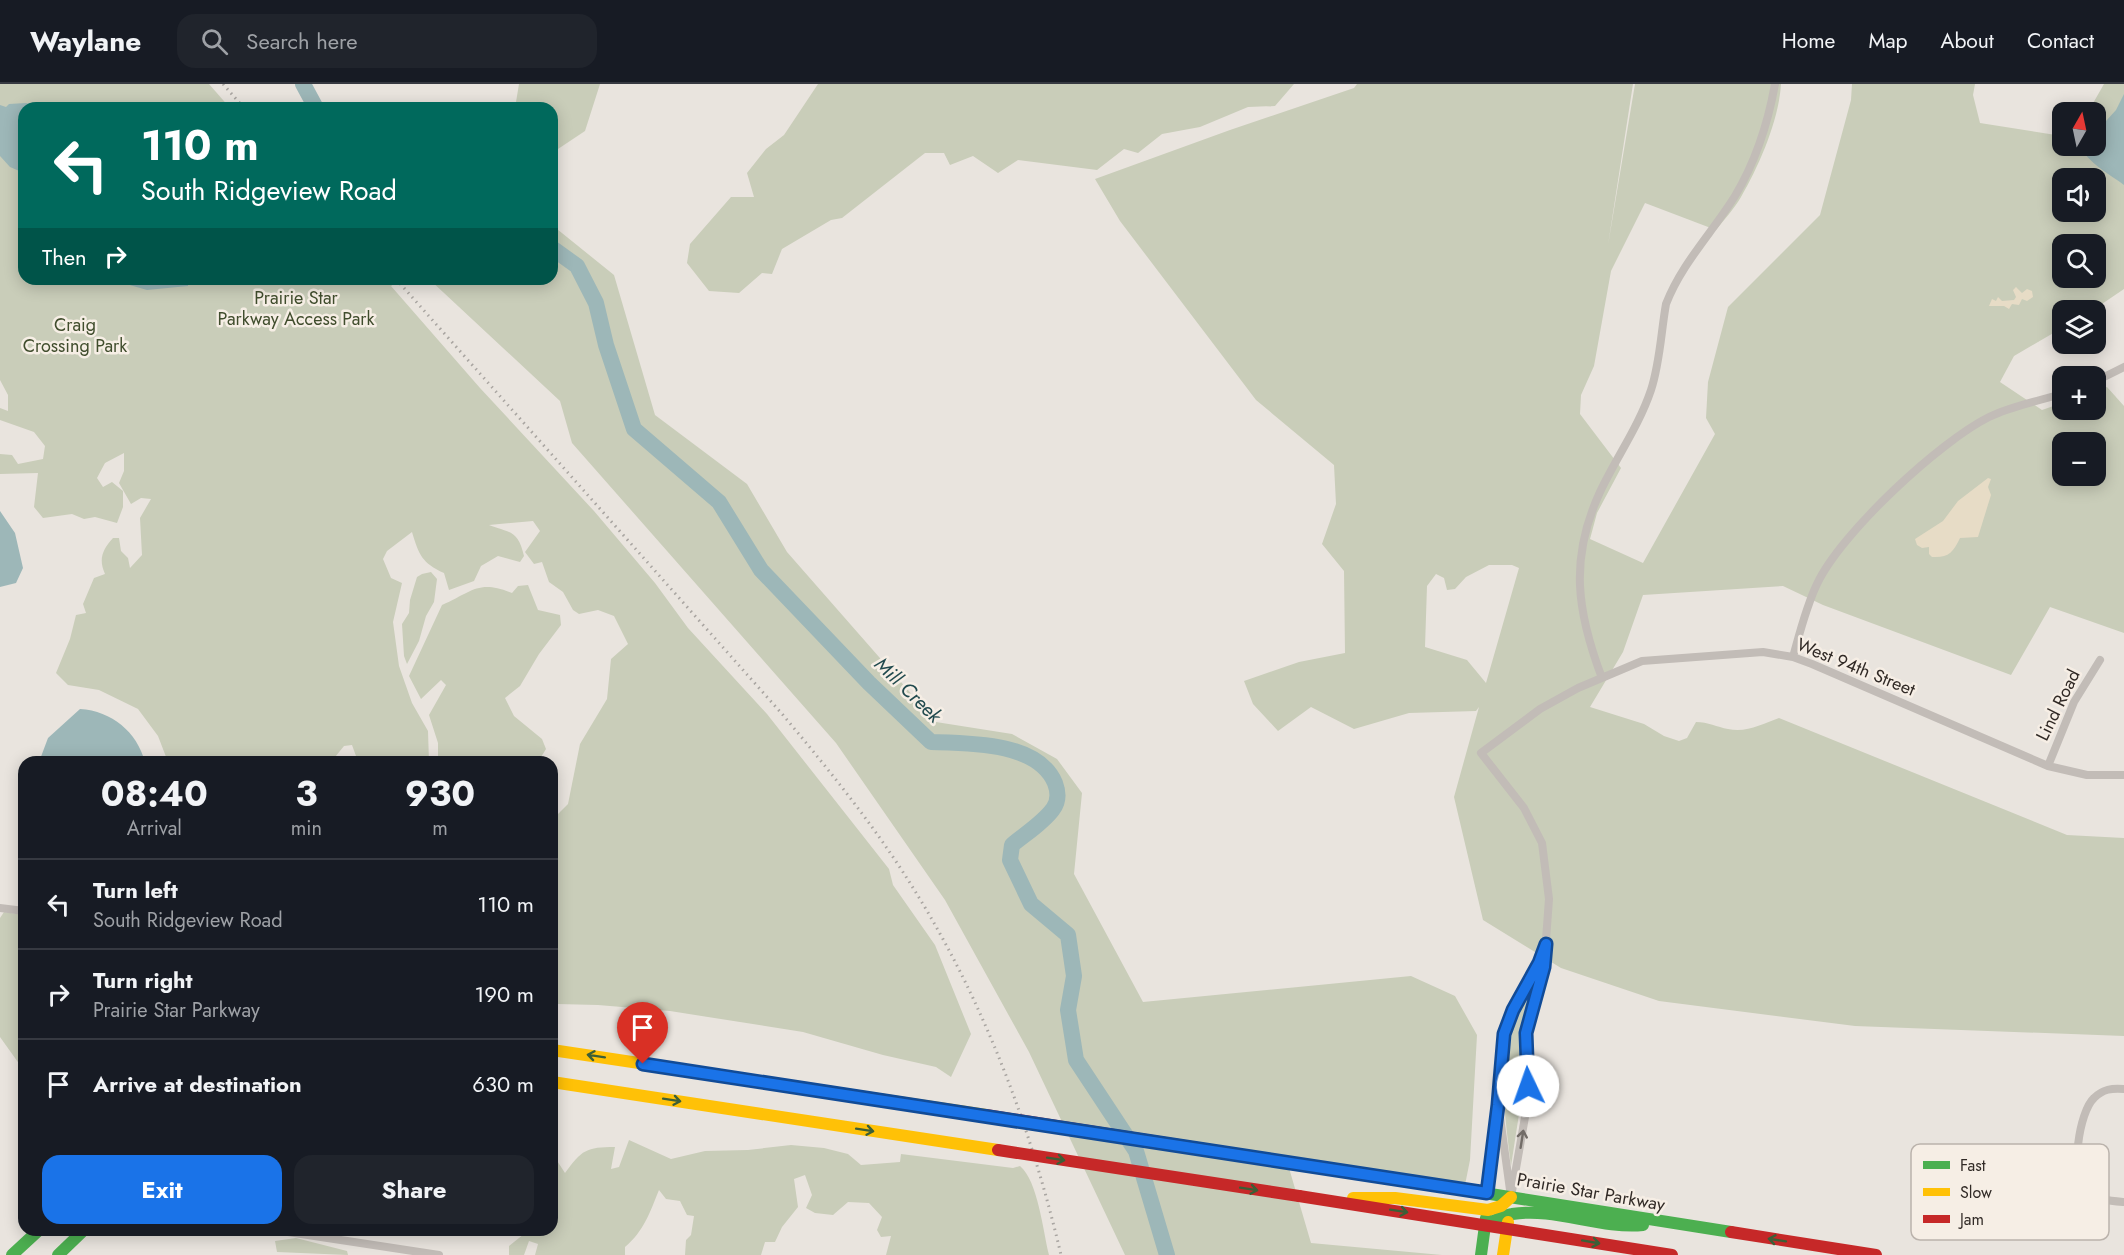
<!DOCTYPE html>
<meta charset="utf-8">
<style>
:root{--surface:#171b24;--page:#20242c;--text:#f1f3f6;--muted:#9ea1a6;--line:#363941;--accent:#1a73e8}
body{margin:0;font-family:Jost,sans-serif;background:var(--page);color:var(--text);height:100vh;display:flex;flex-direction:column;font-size:22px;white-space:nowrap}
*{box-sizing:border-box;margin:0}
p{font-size:20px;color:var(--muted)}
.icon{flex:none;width:33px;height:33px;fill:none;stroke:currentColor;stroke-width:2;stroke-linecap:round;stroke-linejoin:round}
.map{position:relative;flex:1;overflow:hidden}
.panel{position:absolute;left:18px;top:672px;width:540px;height:480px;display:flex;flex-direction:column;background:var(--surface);border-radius:18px;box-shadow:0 3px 15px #0003}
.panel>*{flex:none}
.guide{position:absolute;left:18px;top:18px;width:540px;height:183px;border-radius:18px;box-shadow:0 3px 15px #0003;background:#00695c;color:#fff;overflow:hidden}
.needle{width:39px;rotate:9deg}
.tools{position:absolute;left:2052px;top:18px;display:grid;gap:12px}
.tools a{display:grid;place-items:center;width:54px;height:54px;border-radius:12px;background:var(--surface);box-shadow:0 3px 15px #0003;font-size:30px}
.pin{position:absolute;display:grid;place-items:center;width:51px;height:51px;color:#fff;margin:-62px -26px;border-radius:50% 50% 50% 0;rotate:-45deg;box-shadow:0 0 6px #0007}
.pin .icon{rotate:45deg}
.me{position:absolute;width:66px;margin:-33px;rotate:357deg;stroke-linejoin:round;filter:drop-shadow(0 0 4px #0008)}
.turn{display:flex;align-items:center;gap:21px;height:126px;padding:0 24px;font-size:27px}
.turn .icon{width:78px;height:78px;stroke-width:2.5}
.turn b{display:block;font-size:42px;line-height:51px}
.then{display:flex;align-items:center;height:57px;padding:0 24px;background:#0003;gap:12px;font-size:22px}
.eta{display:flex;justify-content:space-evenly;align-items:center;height:102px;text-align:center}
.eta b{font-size:36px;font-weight:700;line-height:42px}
.action{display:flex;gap:12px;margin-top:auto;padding:12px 24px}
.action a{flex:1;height:69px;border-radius:18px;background:var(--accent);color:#fff;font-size:24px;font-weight:700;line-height:69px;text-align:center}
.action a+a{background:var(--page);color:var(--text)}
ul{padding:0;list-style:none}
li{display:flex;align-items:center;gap:18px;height:90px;padding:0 24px;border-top:2px solid var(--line)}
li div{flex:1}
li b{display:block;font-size:22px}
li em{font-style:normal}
header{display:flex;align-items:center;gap:36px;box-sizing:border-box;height:84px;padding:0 30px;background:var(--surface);border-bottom:2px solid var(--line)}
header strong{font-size:28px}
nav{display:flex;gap:33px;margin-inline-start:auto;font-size:21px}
.search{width:420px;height:54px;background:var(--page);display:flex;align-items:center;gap:15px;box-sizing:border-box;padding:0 21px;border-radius:18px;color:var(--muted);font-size:22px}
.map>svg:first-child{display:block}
.green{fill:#c9cdb9;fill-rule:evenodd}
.sand{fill:#e7dcc6}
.water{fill:#9db7b8}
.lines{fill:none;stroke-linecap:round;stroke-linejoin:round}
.river{stroke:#9db7b8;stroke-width:16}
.street{stroke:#c2bcb7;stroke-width:8}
.fast{stroke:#4caf50;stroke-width:12}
.slow{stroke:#ffc107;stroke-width:12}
.jam{stroke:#c62828;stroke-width:12}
.rail{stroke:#a9a5a1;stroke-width:3;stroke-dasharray:1.5 4.5;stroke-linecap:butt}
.jam-bridge{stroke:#c62828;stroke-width:12}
.oneway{stroke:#3c5f37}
.oneway2{stroke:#726c67}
.route-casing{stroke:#114b97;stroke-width:15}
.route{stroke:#1a73e8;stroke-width:10}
.labels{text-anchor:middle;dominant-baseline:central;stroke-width:5;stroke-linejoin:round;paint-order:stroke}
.park-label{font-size:18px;fill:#404d2d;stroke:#f6eee5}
.street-label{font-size:18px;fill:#312a26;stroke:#f6eee5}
.water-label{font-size:20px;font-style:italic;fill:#214a4e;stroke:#f6eee5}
.key{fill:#f6eee5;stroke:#bbb3ac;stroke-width:1.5}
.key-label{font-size:16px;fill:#312a26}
</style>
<header>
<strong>Waylane</strong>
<div class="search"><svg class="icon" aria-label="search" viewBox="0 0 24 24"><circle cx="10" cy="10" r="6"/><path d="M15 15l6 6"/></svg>Search here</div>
<nav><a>Home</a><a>Map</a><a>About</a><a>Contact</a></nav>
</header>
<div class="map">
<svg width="2124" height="1171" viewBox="0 0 2124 1171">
<rect width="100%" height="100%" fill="#e9e4de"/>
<path class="green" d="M0 0H209L230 24H24V195H401L391 202 480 304 594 427 655 499 688 544 767 630 889 785 893 801 935 861 971 950 951 993 936 983 883 971 803 948 670 927 598 921 557 920 552 924V853L557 850H552V736L568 720 580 660 607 615 611 575 628 560 614 532 598 526 579 530 573 526 563 508 549 498 542 478 534 480 525 468 540 447 533 437 489 441C510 449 518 446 524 472L520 478 498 472 481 482 474 497 449 506 444 489C422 479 419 471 412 448L387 467 383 475 391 494 402 499 393 538 399 582 412 619 428 647 429 678H382L381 675 356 672 352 661 344 662 331 678H168L158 652 138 625 99 606 68 601 56 589 70 555 76 531 86 529 83 520 94 494 105 490C98 475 103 465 113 454H119L121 467 128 474 130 484 142 471 140 434 151 415 141 414 131 420 119 399 124 387V369L105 379 97 394 103 403 112 398 123 407V423L117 439 95 433 84 435 72 430 43 434 34 423 38 389 0 390V370L12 371 18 380 43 375 45 362 34 348 0 336V324L8 327V311L0 296Z
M519 0H600L585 47 558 65 552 62V24H515Z
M818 0H1294L1275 22 1248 23 1200 43 1162 50 1138 69 1124 65 1097 86 1018 76 998 89 973 72 950 81 944 69H925L842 134 831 136 782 165 772 190 762 189 739 209 709 207 687 179 690 160 731 113H754L747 89 766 65 784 51Z
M1357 0H1633L1608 161 1635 0H1781C1779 36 1759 82 1741 113 1734 125 1724 136 1716 146L1645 119 1611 187 1594 282 1581 311 1580 330 1621 384 1597 429 1590 455 1643 479 1715 350 1706 334 1708 298 1728 223 1820 131 1851 16 1852 0H1975L1973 11 1980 39 2062 52V62H2096V28H2088L2104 0H2124V205L2093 226H2062V244L2014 272 2000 298 2042 326 2062 319V326H2096V307L2107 303 2124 322V549L2050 523 2011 591 1823 521 1783 502 1643 511 1623 568 1590 623 1644 640 1664 652 1679 657 1687 654 1696 638C1708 638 1717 643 1728 645 1747 649 1762 640 1779 634L2067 751 2124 754V952L1855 942 1659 917 1561 884 1483 836 1454 713 1479 623 1476 627 1409 629 1354 645 1311 623 1278 647 1253 620 1244 597 1299 578 1345 569 1344 487 1322 460 1336 420 1334 381 1256 316 1120 137 1095 95 1230 46 1354 4ZM2062 94H2096V128H2062ZM2062 160H2096V194H2062ZM2062 358H2096V392H2062ZM1489 481H1512L1519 484 1486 599 1467 576 1425 563 1427 502 1436 490 1444 494 1447 506 1455 505 1466 493Z
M552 141 614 191 655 331 747 400 787 468 936 638 1012 650 1057 675 1082 709 1074 790 1143 918 1411 892 1455 912 1477 951 1470 1076 1464 1106 1289 1084 1311 1159 1442 1171H1125L1029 968 945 816 836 659 572 359 560 317 429 195H552Z
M431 488 437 495 434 518 426 532 419 557 407 580 404 572 402 540 409 529 410 516 417 493 422 490Z
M528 501 538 526 560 531 561 541 539 570 520 602 505 614 514 632 542 655 546 665 538 678H438V659L429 631 446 601 441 596 421 615 409 592 442 521C472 508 478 495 512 509L518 502Z
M4 828 24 831V980L20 981 0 953V834Z
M1537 887H1540L1522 954 1519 1030 1511 1082C1506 1040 1497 982 1510 942 1517 923 1528 905 1537 887Z
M629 1056 671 1075 705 1067 748 1066 791 1061 824 1064 848 1070 861 1081 900 1078 901 1070 1013 1084 1020 1082C1038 1097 1043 1147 1049 1171H886L891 1152 881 1153 877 1146 882 1133 869 1119 848 1118 833 1131 815 1129 806 1124 812 1111 805 1091 794 1095 798 1123 782 1143 775 1158H765L761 1171H685L686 1156 691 1151 694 1132 687 1131 680 1117 666 1115 659 1106C650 1128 644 1147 625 1163V1171H535L538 1160 529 1157 524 1171H509V1162L529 1146H552V1069L565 1089C582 1066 586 1063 615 1063L611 1085 619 1083Z
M296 1154 347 1167 348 1171 277 1168 275 1157Z"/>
<path class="sand" d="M2016 203 2022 209 2027 205 2032 207 2033 213 2027 217 2022 215 2019 221 2012 220 2009 225 2004 222H1989L1992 215 1996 217 1998 213 2002 217 2014 216 2016 213 2013 206Z
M1988 394 1991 395 1988 403 1991 411 1978 453 1960 454C1953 469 1948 474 1932 473L1929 470V463L1922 464 1917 461 1915 455 1943 437 1958 417Z"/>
<path class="water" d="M2124 10V101C2111 91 2086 78 2081 62H2096V48L2116 26Z
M26 19 54 24H24V89L10 83 0 72V21L6 23 9 20Z
M109 195H188V202L147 206Z
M0 427 15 449 23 484 16 499 0 503Z
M80 625C112 627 137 648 145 678H39L48 654Z"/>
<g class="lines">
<path class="river" d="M303 0 316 24
M552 164 577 182 596 219 606 261 634 345 719 418 761 486 869 599 931 658C969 659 1038 658 1055 699 1058 707 1059 717 1053 725 1043 739 1025 750 1012 761L1010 776 1031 820 1068 851 1074 892 1068 926 1076 976 1136 1067 1167 1171"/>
<path class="street" d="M2096 297 2124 283
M1793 573C1800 548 1806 523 1817 500 1841 449 1939 358 1989 333 2011 322 2038 317 2062 310
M1602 594C1577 528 1569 475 1600 408 1616 374 1639 342 1651 306 1660 279 1661 248 1666 220 1682 179 1712 149 1735 112 1756 77 1768 39 1775 0
M2048 682 2074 618 2100 576
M0 824 24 827
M2124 1005C2112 1004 2103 1005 2094 1014 2079 1028 2070 1090 2085 1106 2095 1116 2111 1117 2124 1118
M1500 1033 1510 1106
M1487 1109 1498 1021 1504 950 1513 926 1542 872
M1511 1113 1525 1033 1528 1002 1526 949 1544 883 1549 815 1542 759 1524 724 1481 669 1540 625 1578 604 1642 577 1763 568 1793 573 1812 580 2048 682 2087 691H2124
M275 1146 439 1171"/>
<path class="fast" d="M1288 1078 1731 1148
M1486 1140C1495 1137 1503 1131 1512 1130 1555 1123 1599 1145 1643 1141
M12 1171 39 1146
M58 1171 84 1146
M1481 1171 1486 1134"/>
<path class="slow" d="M552 966 986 1031
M552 998 998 1066
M1353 1114H1395L1488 1126 1501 1122 1511 1113
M1503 1171 1508 1138"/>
<path class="jam" d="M1299 1112 1672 1171
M1731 1148 1876 1171"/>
<path class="rail" d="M223 0 244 24
M396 195 783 631C824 680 864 729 899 782 977 900 1029 1034 1061 1171"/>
<path class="jam-bridge" d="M986 1031 1288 1078
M998 1066 1299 1112"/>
</g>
<defs><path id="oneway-shaft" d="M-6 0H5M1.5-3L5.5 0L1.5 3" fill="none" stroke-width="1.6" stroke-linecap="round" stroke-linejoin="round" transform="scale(1.5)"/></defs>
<g class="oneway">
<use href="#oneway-shaft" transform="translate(596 972) rotate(-171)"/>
<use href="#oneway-shaft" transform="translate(672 1016) rotate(9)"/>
<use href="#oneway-shaft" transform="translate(865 1046) rotate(9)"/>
<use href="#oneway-shaft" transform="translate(1056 1075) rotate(9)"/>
<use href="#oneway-shaft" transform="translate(1249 1105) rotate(9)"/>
<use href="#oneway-shaft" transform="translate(1399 1127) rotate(9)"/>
<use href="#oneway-shaft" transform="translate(1777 1156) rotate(-171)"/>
<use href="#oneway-shaft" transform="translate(1591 1158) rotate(10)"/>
</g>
<use class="oneway2" href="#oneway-shaft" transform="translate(1522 1055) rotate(-81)"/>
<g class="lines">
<g class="route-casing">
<path id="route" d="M643 980 1487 1109 1498 1021 1504 950 1513 926 1539 879 1546 860 1544 883 1526 949 1528 1002"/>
</g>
<use href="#route" class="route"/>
</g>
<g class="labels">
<g class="park-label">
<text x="296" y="214">Prairie Star<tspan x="296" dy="21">Parkway Access Park</tspan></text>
<text x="75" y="241">Craig<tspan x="75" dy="21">Crossing Park</tspan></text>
</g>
<g class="street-label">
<text transform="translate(1856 583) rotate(22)">West 94th Street</text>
<text transform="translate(2058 621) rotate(-64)">Lind Road</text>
<text transform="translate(1591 1108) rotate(10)">Prairie Star Parkway</text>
</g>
<g class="water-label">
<text transform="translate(908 606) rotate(44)">Mill Creek</text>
</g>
</g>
<rect x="1911" y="1060" width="198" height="96" rx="9" class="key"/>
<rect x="1923" y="1077" width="27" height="8" fill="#4caf50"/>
<rect x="1923" y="1104" width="27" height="8" fill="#ffc107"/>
<rect x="1923" y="1131" width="27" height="8" fill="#c62828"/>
<g class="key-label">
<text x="1960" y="1087">Fast</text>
<text x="1960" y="1114">Slow</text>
<text x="1960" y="1141">Jam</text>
</g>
</svg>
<div class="tools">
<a><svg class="needle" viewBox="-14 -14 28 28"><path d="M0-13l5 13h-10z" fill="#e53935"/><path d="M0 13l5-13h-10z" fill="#9ea1a6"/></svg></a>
<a><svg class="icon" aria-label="sound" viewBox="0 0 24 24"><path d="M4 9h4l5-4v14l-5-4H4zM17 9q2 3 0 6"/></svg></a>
<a><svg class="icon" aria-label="search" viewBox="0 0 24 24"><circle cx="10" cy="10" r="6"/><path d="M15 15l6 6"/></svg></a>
<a><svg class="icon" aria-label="layers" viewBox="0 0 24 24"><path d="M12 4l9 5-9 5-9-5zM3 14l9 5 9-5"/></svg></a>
<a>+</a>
<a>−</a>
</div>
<div class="pin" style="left:643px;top:980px;background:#d93025"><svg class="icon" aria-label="arrive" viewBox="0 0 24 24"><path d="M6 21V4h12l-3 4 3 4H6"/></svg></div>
<svg class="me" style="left:1528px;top:1002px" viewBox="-20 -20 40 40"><circle r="19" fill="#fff"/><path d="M0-13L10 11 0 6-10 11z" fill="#1a73e8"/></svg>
<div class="guide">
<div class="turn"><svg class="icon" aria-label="left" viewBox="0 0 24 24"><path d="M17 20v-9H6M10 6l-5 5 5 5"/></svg><div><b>110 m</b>South Ridgeview Road</div></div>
<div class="then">Then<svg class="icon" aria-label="right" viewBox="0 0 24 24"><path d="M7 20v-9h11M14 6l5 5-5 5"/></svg></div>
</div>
<section class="panel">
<div class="eta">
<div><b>08:40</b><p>Arrival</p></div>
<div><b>3</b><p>min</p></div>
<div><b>930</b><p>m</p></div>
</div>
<ul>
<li><svg class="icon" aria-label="left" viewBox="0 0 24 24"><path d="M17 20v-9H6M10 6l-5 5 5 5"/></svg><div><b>Turn left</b><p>South Ridgeview Road</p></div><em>110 m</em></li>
<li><svg class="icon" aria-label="right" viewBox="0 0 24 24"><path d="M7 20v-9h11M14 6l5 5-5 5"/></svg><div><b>Turn right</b><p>Prairie Star Parkway</p></div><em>190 m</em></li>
<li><svg class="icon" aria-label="arrive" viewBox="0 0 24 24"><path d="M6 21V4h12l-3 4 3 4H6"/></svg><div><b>Arrive at destination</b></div><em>630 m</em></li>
</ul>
<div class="action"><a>Exit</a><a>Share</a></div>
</section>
</div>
